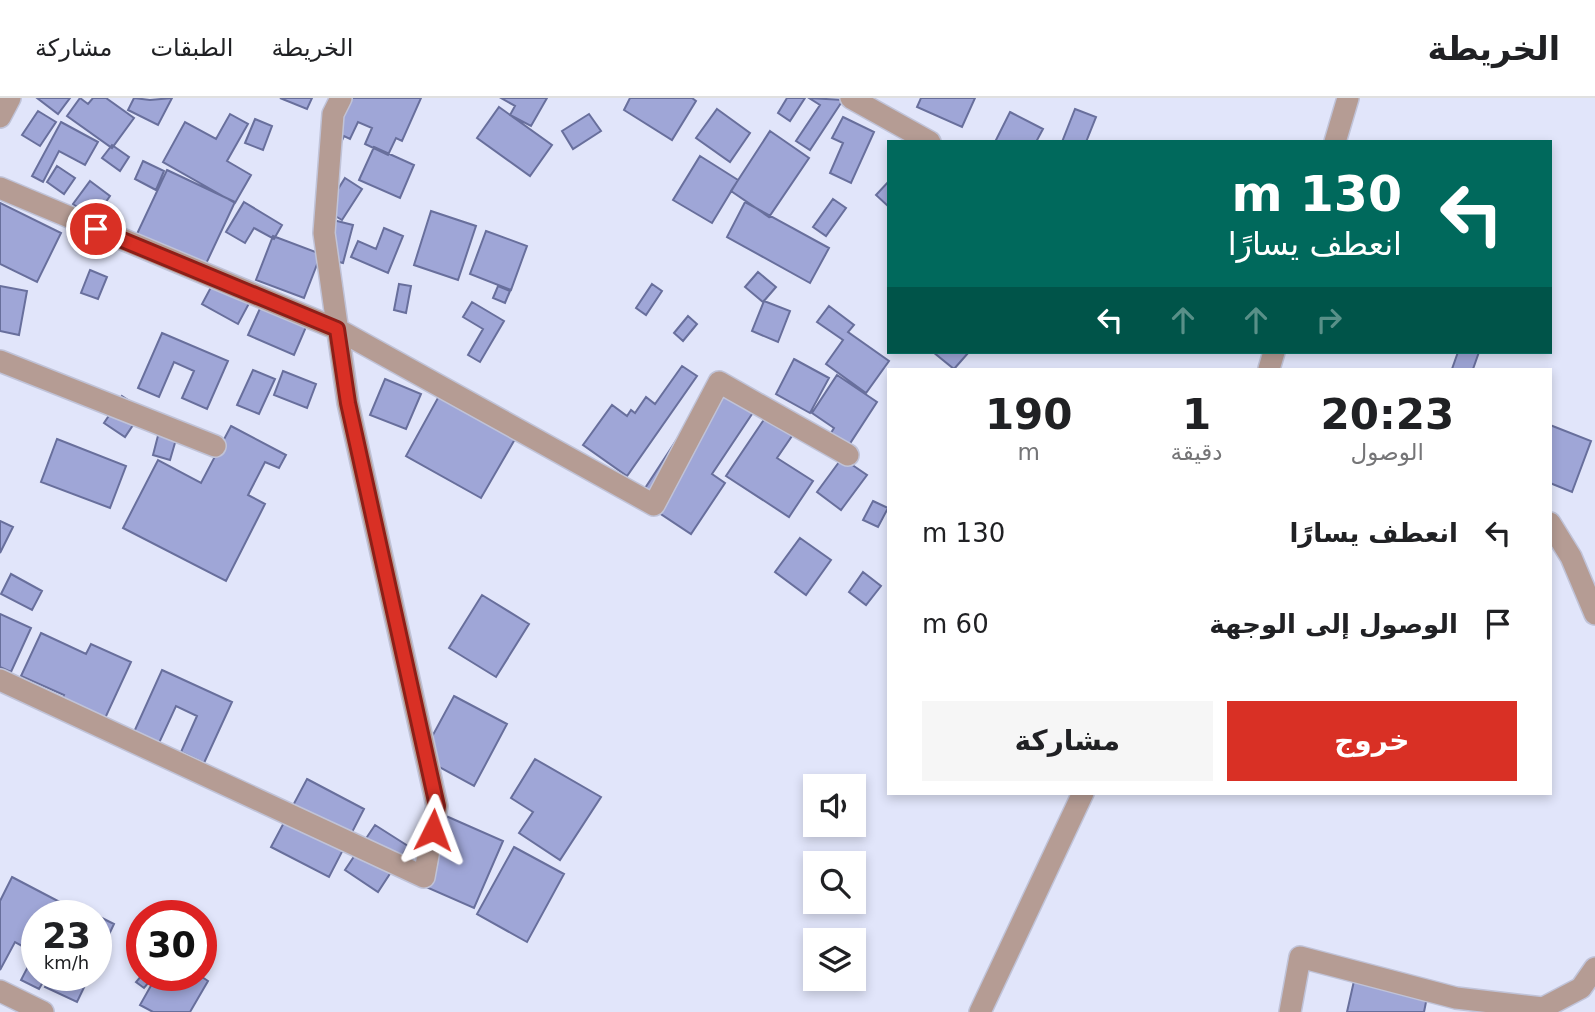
<!DOCTYPE html>
<html lang="ar">
<meta charset="utf-8">
<style>
:root{--surface:#fff;--page:#f6f6f6;--text:#202124;--muted:#757577;--line:#e0e0e0;--accent:#d93025}
body{margin:0;font-family:"DejaVu Sans","Noto Naskh Arabic",sans-serif;background:var(--page);color:var(--text);direction:rtl;height:100vh;display:flex;flex-direction:column;font-size:26px;white-space:nowrap}
*{box-sizing:border-box;margin:0}
p{font-size:23px;color:var(--muted)}
.icon{flex:none;width:38px;height:38px;fill:none;stroke:currentColor;stroke-width:2;stroke-linecap:round;stroke-linejoin:round}
.map{position:relative;flex:1;overflow:hidden;direction:ltr}
.side{position:absolute;left:887px;top:270px;width:665px;height:427px;display:flex;flex-direction:column;background:var(--surface);border-radius:0px;box-shadow:0 4px 10px #0003;direction:rtl}
.side>*{flex:none}
.banner{position:absolute;left:887px;top:42px;width:665px;height:214px;border-radius:0px;box-shadow:0 4px 10px #0003;direction:rtl;background:#00695c;color:#fff;overflow:hidden}
.fabs{position:absolute;left:803px;top:676px;display:grid;gap:14px}
.fabs a{display:grid;place-items:center;width:63px;height:63px;border-radius:0px;background:var(--surface);box-shadow:0 4px 10px #0003;font-size:35px}
.speed{position:absolute;left:21px;top:802px;display:flex;gap:14px;font-size:35px;font-weight:700;text-align:center}
.speed>*{display:grid;place-content:center;width:91px;height:91px;border-radius:50%;background:var(--surface);box-shadow:0 4px 10px #0003;line-height:1}
.speed small{font-size:18px;font-weight:400}
.speed .limit{border:10px solid #d22;background:#fff;color:#111}
.pin{position:absolute;display:grid;place-items:center;width:60px;height:60px;color:#fff;margin:-30px;border:4px solid #fff;border-radius:50%;box-shadow:0 2px 7px #0007}
.me{position:absolute;width:77px;margin:-38px;rotate:3deg;stroke-linejoin:round;filter:drop-shadow(0 0 5px #0008)}
.turn{display:flex;align-items:center;gap:24px;height:147px;padding:0 35px;font-size:32px}
.turn .icon{width:91px;height:91px;stroke-width:2.5}
.turn b{display:block;font-size:49px;line-height:60px}
.lanes{display:flex;align-items:center;height:66px;padding:0 35px;background:#0003;justify-content:center;gap:35px;direction:ltr}
.lanes .off{opacity:.35}
.eta{display:flex;justify-content:space-evenly;align-items:center;height:119px;text-align:center}
.eta b{font-size:42px;font-weight:800;line-height:49px}
.action{display:flex;gap:14px;margin-top:auto;padding:14px 35px}
.action a{flex:1;height:80px;border-radius:0px;background:var(--accent);color:#fff;font-size:28px;font-weight:800;line-height:80px;text-align:center}
.action a+a{background:var(--page);color:var(--text)}
ul{padding:0;list-style:none}
li{display:flex;align-items:center;gap:21px;height:91px;padding:0 35px}
li div{flex:1}
li b{display:block;font-size:26px}
li em{font-style:normal}
header{display:flex;align-items:center;gap:42px;box-sizing:border-box;height:98px;padding:0 35px;background:var(--surface);border-bottom:2px solid var(--line)}
header strong{font-size:33px}
nav{display:flex;gap:38px;margin-inline-start:auto;font-size:24px}
.map>svg:first-child{display:block}
.building{fill:#9fa6d7;stroke:#686f9c;stroke-width:2}
.lines{fill:none;stroke-linecap:round;stroke-linejoin:round}
.street-casing{stroke:#c0c3d8;stroke-width:24}
.street{stroke:#b59c94;stroke-width:21}
.route-casing{stroke:#8d1f18;stroke-width:18}
.route{stroke:#d93025;stroke-width:12}
</style>
<header>
<strong>الخريطة</strong>
<nav><a>الخريطة</a><a>الطبقات</a><a>مشاركة</a></nav>
</header>
<div class="map">
<svg width="1595" height="914" viewBox="0 0 1595 914">
<rect width="100%" height="100%" fill="#e1e5fa"/>
<path class="building" d="M37 0H70L58 16Z
M80 0 88 6 93 0H106L134 20 112 50 67 18Z
M134 0 150 2 172 0 158 27 128 12Z
M280 0H312L307 11Z
M340 0H421L402 43 396 40 388 57 365 46 372 30 358 24 350 41 344 38 334 60Z
M501 0H547L531 28 510 17 515 8Z
M630 0H692L696 3 672 42 624 12Z
M787 0H805L790 23 778 15Z
M809 0 843 2 810 52 796 43 820 7Z
M921 0H975L962 29 917 9Z
M499 9 552 47 530 78 477 40Z
M717 11 750 35 730 64 696 40Z
M1075 11 1096 19 1086 44H1062Z
M38 13 56 24 40 48 22 37Z
M1010 14 1043 31 1036 44H995Z
M230 16 248 26 227 63 251 77 235 105 163 64 185 24 216 41Z
M589 16 601 33 573 51 562 33Z
M843 19 874 34 851 85 830 75 843 45 832 40Z
M255 21 272 28 263 52 245 45Z
M61 24 98 44 85 67 59 53 43 84 32 78Z
M770 33 809 60 769 119 731 93Z
M112 47 129 59 120 73 102 60Z
M374 49 414 67 400 100 359 82Z
M700 58 738 82 712 125 673 102Z
M143 63 164 73 156 92 135 81Z
M57 68 75 80 64 96 47 84Z
M167 72 235 104 204 170 136 138Z
M345 80 362 91 342 122 325 112Z
M90 83 110 98 94 121 73 106Z
M889 83V109L876 97Z
M833 101 846 110 826 138 813 129Z
M244 104 282 127 274 141 254 130 245 145 226 134Z
M745 104 829 150 810 185 727 139Z
M0 105 61 135 37 184 0 166Z
M431 113 476 128 458 182 414 167Z
M333 122 353 127 343 165 323 160Z
M384 130 403 138 388 175 351 159 358 143 376 151Z
M486 133 527 148 511 192 470 176Z
M273 138 321 156 304 200 256 182Z
M90 172 107 179 98 201 81 195Z
M758 174 776 189 763 204 745 189Z
M217 178 253 198 238 226 202 206Z
M399 186 411 188 406 215 394 212Z
M652 186 662 193 646 217 636 210Z
M0 188 27 193 19 237 0 233Z
M498 188 510 193 505 205 493 200Z
M267 195 312 215 294 257 248 237Z
M764 203 790 213 778 244 752 233Z
M472 204 504 223 480 264 468 257 483 231 463 219Z
M829 208 854 227 848 234 889 263 866 295 826 266 843 242 817 224Z
M688 218 697 226 683 243 674 235Z
M162 235 228 263 207 311 182 300 194 273 174 264 159 299 138 290Z
M933 254H969L954 271Z
M1458 254H1479L1473 271H1452Z
M794 261 829 280 810 315 776 296Z
M682 268 697 278 627 378 583 347 612 307 627 318 631 312 635 315 646 299 655 306Z
M253 272 275 281 259 316 237 307Z
M283 273 316 286 307 310 274 297Z
M837 277 877 304 849 347 831 335 834 330 812 315Z
M385 281 421 296 406 331 370 317Z
M713 286 754 313 712 376 725 385 691 436 638 401Z
M122 298 143 312 125 339 104 325Z
M439 298 515 341 481 400 406 358Z
M767 317 794 335 777 360 813 383 789 419 726 378Z
M161 326 179 331 170 362 153 357Z
M1550 327 1591 343 1572 394 1550 385Z
M231 328 286 357 279 370 265 364 248 397 265 406 226 483 123 430 158 362 201 385Z
M57 341 126 368 110 410 41 384Z
M842 360 867 377 841 412 817 394Z
M873 403 888 410 878 429 863 422Z
M0 423 13 429 0 455Z
M800 440 831 462 806 497 775 474Z
M863 474 881 488 866 507 849 494Z
M11 476 42 493 32 512 1 496Z
M482 497 529 526 496 579 449 550Z
M0 516 31 530 11 574 0 569Z
M41 535 86 556 91 546 131 564 101 629 58 609 64 597 21 578Z
M162 572 232 604 204 665 181 654 197 618 176 608 159 645 134 634Z
M454 598 507 626 474 688 421 659Z
M535 661 601 699 560 762 519 735 533 714 511 700Z
M307 681 364 711 329 779 271 749Z
M446 718 503 743 474 810 417 785Z
M375 727 408 748 378 794 345 772Z
M514 749 564 776 527 844 477 816Z
M12 779 75 812 72 817H37V877H47L39 891 21 882 35 855 15 844 0 872V803Z
M96 817 114 826 96 864Z
M51 877H90L77 904 45 889Z
M142 877H155L144 890 136 884Z
M157 877H199L208 883 190 914H153L140 907Z
M1354 883 1427 899 1424 914H1347Z"/>
<g class="lines">
<g class="street-casing">
<path id="street" d="M851 0 930 44
M0 19 10 0
M1335 44 1348 0
M0 90 337 231 654 407 719 284 848 357
M0 263 215 348
M1269 271 1274 254
M1550 425 1571 459 1595 516
M0 582 424 779 437 708 348 305 324 135 333 16 341 0
M0 893 43 914
M980 914 1083 695
M1290 914 1300 859 1456 900 1543 910 1581 890 1595 870"/>
</g>
<use href="#street" class="street"/>
</g>
<g class="lines">
<g class="route-casing">
<path id="route" d="M96 131 337 231 348 305 437 708 433 732"/>
</g>
<use href="#route" class="route"/>
</g>
</svg>
<div class="fabs">
<a><svg class="icon" aria-label="sound" viewBox="0 0 24 24"><path d="M4 9h4l5-4v14l-5-4H4zM17 9q2 3 0 6"/></svg></a>
<a><svg class="icon" aria-label="search" viewBox="0 0 24 24"><circle cx="10" cy="10" r="6"/><path d="M15 15l6 6"/></svg></a>
<a><svg class="icon" aria-label="layers" viewBox="0 0 24 24"><path d="M12 4l9 5-9 5-9-5zM3 14l9 5 9-5"/></svg></a>
</div>
<div class="speed"><div>23<small>km/h</small></div><div class="limit">30</div></div>
<div class="pin" style="left:96px;top:131px;background:#d93025"><svg class="icon" aria-label="arrive" viewBox="0 0 24 24"><path d="M6 21V4h12l-3 4 3 4H6"/></svg></div>
<svg class="me" style="left:433px;top:732px" viewBox="-20 -20 40 40"><path d="M0-17L14 15 0 8-14 15z" fill="#d93025" stroke="#fff" stroke-width="4"/></svg>
<div class="banner">
<div class="turn"><svg class="icon" aria-label="left" viewBox="0 0 24 24"><path d="M17 20v-9H6M10 6l-5 5 5 5"/></svg><div><b>130 m</b>انعطف يسارًا</div></div>
<div class="lanes"><svg class="icon" aria-label="left" viewBox="0 0 24 24"><path d="M17 20v-9H6M10 6l-5 5 5 5"/></svg><svg class="icon off" aria-label="ahead" viewBox="0 0 24 24"><path d="M12 20V5M6 11l6-6 6 6"/></svg><svg class="icon off" aria-label="ahead" viewBox="0 0 24 24"><path d="M12 20V5M6 11l6-6 6 6"/></svg><svg class="icon off" aria-label="right" viewBox="0 0 24 24"><path d="M7 20v-9h11M14 6l5 5-5 5"/></svg></div>
</div>
<section class="side">
<div class="eta">
<div><b>20:23</b><p>الوصول</p></div>
<div><b>1</b><p>دقيقة</p></div>
<div><b>190</b><p>m</p></div>
</div>
<ul>
<li><svg class="icon" aria-label="left" viewBox="0 0 24 24"><path d="M17 20v-9H6M10 6l-5 5 5 5"/></svg><div><b>انعطف يسارًا</b></div><em>130 m</em></li>
<li><svg class="icon" aria-label="arrive" viewBox="0 0 24 24"><path d="M6 21V4h12l-3 4 3 4H6"/></svg><div><b>الوصول إلى الوجهة</b></div><em>60 m</em></li>
</ul>
<div class="action"><a>خروج</a><a>مشاركة</a></div>
</section>
</div>
